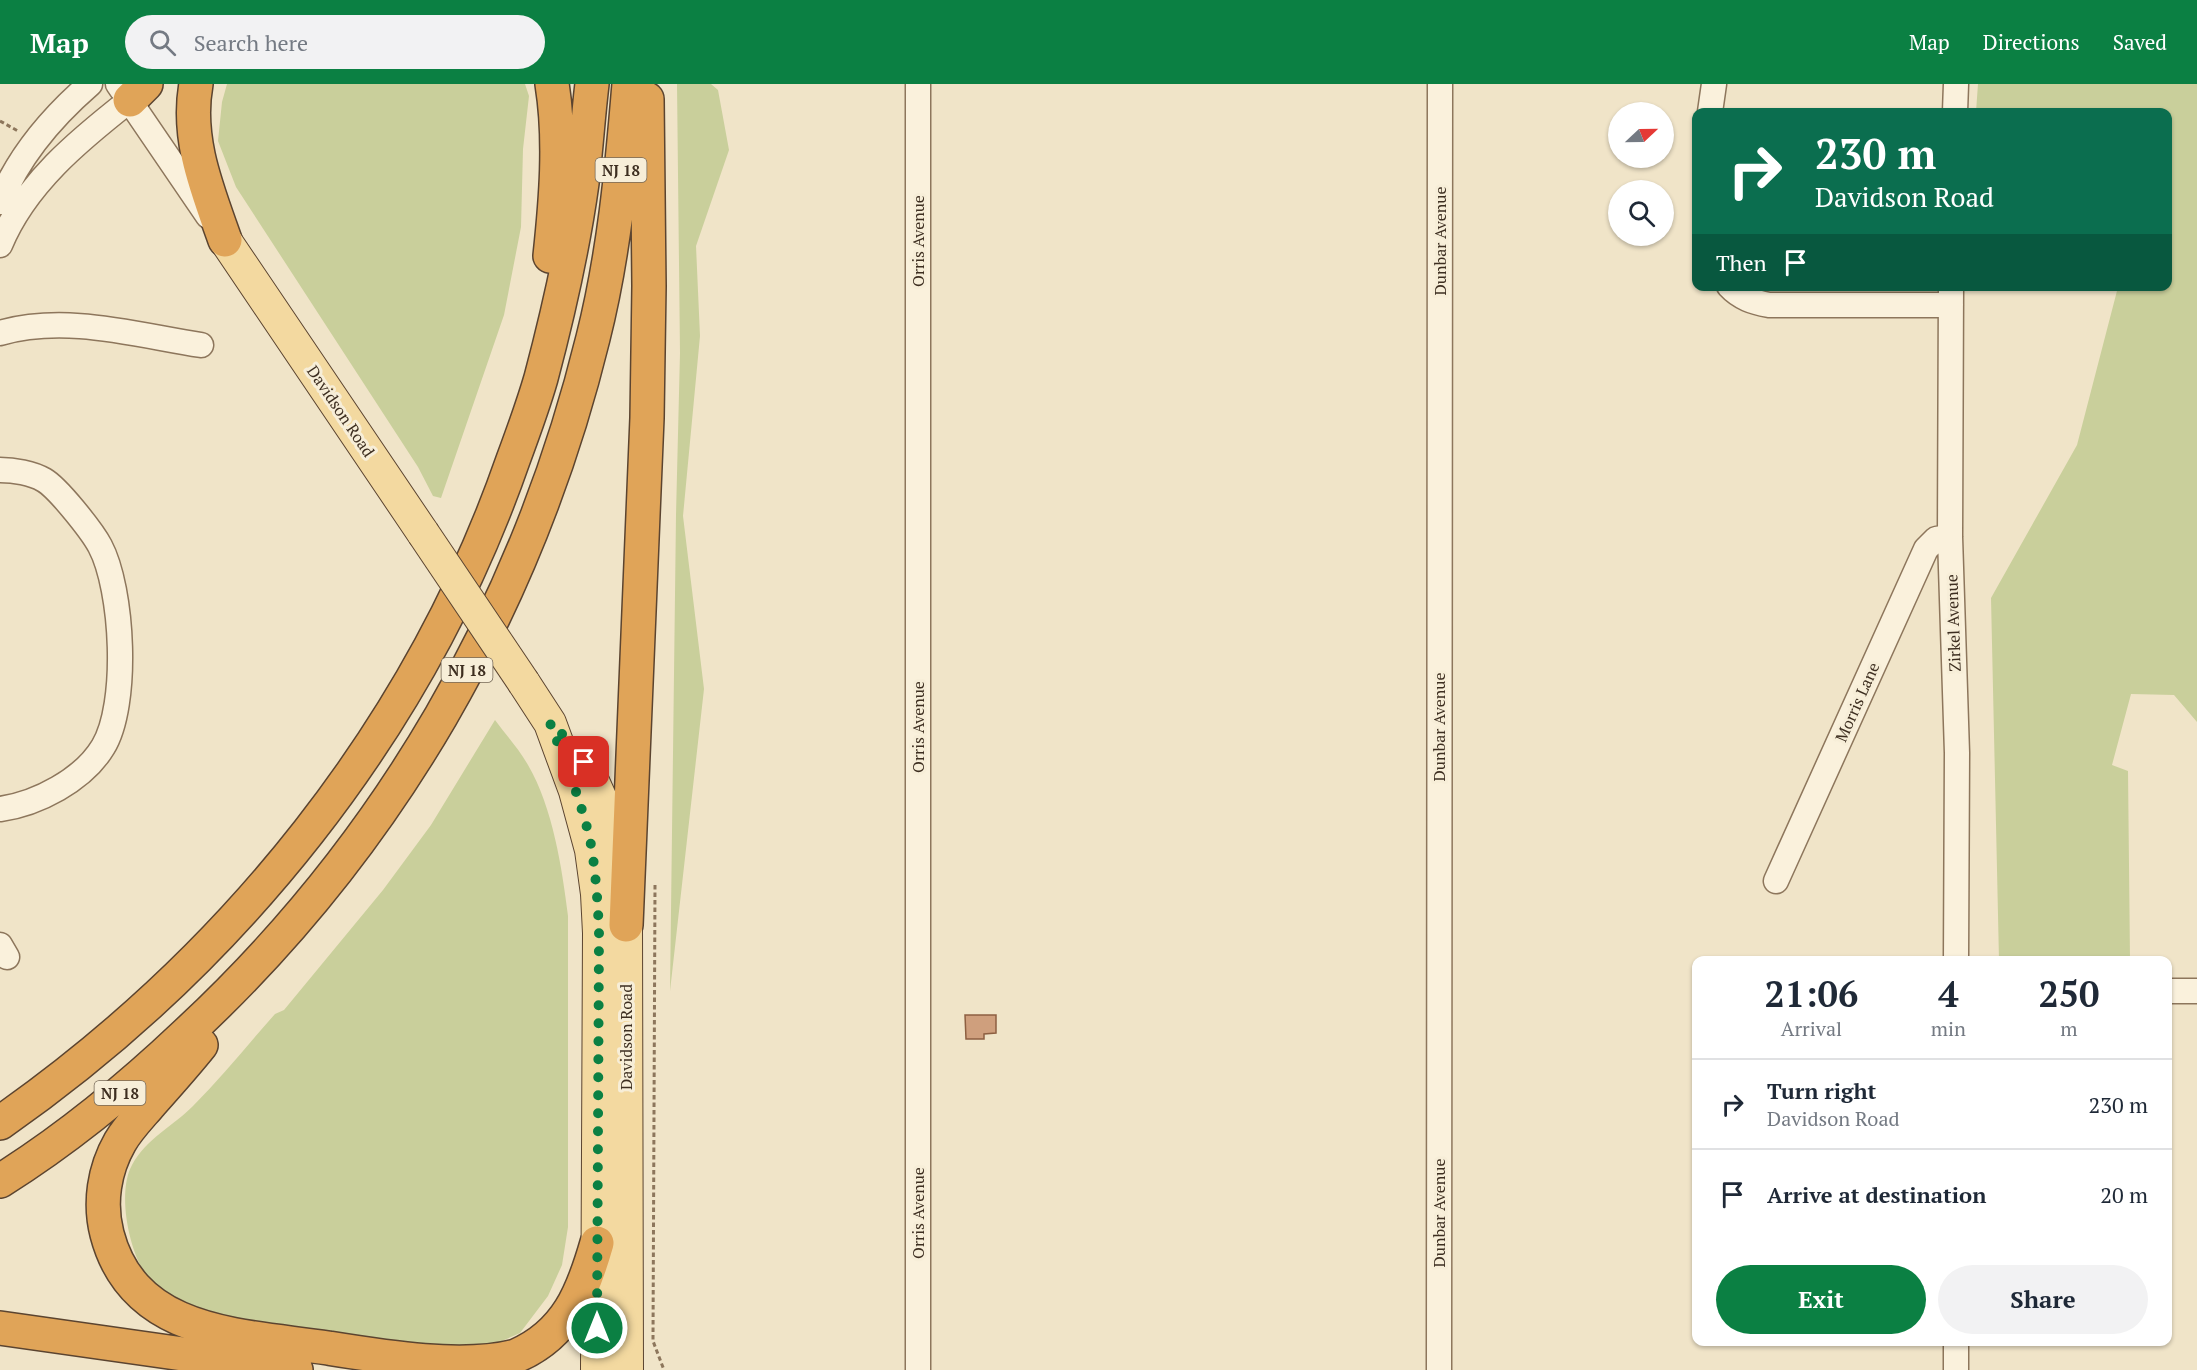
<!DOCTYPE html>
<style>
:root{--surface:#fff;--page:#f2f2f3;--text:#1f2937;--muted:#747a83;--line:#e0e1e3;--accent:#0b8043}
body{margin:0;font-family:"PT Serif",serif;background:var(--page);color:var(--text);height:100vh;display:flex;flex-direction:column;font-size:22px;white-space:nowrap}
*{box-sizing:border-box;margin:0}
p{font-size:20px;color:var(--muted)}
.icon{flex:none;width:33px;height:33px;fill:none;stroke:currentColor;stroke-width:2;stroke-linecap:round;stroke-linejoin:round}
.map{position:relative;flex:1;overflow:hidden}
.side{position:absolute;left:1692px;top:872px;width:480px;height:390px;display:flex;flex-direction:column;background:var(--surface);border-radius:12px;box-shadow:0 2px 4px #0004}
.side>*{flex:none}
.top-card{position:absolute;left:1692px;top:24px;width:480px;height:183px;border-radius:12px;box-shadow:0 2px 4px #0004;background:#0b6e4f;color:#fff;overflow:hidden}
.needle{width:39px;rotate:68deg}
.controls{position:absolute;left:1608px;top:18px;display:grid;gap:12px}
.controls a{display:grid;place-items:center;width:66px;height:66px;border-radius:50%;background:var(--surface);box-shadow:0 2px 4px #0004;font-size:30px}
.pin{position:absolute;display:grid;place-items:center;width:51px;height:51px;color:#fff;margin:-26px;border-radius:12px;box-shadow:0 3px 9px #0006}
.me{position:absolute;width:66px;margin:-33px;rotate:0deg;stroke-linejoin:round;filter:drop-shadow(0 0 4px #0008)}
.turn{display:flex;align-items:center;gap:21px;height:126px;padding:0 24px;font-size:27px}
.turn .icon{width:78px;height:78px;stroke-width:2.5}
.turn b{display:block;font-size:42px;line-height:51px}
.then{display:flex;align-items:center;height:57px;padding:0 24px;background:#0003;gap:12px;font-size:22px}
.eta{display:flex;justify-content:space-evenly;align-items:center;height:102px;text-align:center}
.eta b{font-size:36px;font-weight:700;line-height:42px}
.primary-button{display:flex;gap:12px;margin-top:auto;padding:12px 24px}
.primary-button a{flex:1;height:69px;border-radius:36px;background:var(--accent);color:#fff;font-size:24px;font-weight:700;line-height:69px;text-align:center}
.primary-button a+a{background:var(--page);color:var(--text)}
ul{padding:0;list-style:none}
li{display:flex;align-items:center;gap:18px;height:90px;padding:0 24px;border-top:2px solid var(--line)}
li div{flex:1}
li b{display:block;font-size:22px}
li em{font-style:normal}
header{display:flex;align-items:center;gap:36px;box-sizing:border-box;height:84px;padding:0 30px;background:var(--accent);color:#fff}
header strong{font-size:28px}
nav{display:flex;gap:33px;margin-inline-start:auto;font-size:21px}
.search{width:420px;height:54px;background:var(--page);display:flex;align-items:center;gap:15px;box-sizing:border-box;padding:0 21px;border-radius:33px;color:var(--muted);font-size:22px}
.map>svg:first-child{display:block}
.green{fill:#c9cf9b}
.building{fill:#cf9f7d;stroke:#8d5f41;stroke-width:1.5}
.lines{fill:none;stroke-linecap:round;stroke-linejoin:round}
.minor-casing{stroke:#8d765c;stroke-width:27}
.major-casing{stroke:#5b4430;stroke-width:34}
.highway-casing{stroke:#5b4430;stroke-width:36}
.path{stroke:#8d765c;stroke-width:3;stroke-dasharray:4.5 3;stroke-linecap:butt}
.minor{stroke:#faf1dc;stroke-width:24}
.major{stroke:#f3d9a0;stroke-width:32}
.highway{stroke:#e0a458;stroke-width:33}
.major-bridge-casing{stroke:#5b4430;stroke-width:34;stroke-linecap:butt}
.major-bridge{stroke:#f3d9a0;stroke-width:32}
.route{stroke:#0b8043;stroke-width:10;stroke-dasharray:0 18}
.labels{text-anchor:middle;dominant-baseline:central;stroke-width:6;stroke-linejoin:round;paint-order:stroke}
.shield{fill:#f7eed8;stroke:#756857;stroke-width:1.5}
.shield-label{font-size:15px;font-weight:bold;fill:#3d2e20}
.street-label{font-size:16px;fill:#3d2e20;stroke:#f7eed8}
</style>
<header>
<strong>Map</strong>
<div class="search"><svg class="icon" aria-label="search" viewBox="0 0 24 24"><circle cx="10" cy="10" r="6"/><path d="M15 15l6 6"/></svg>Search here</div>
<nav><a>Map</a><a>Directions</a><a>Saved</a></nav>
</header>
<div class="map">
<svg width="2197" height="1286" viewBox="0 0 2197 1286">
<rect width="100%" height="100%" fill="#f0e4c8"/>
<path class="green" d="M227 0H525L529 12 523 65 521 143 504 231 441 414 433 412 418 383 236 103 218 57 222 18Z
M677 0H711L718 6 729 66 696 162 700 252 683 432 704 605 670 907 676 431 680 269Z
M1978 0H2197V638L2174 611 2131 610 2112 681 2128 687 2130 876H1999L1991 514 2077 361 2118 203 2168 202V28H1976Z
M495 636C506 651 519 665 528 681 553 724 562 784 568 832V1143L562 1181 548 1212 520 1249 495 1260 459 1266 201 1229C185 1221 163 1212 151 1198 130 1174 116 1110 132 1081 147 1054 172 1043 193 1022 222 993 248 960 275 930L284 926 383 806 431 741Z"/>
<path class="building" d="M965 931H996V949L984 950V955H966Z"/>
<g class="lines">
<g class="minor-casing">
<path id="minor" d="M118 0 208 132
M918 0V1286
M1710 28 1714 0
M1955 28 1956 0
M0 118C19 71 52 33 90 0
M0 161C25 100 79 56 130 16
M1729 202C1740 214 1753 218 1769 221H1951
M1951 202 1950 453 1957 669 1956 876
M0 249C66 230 136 251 201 261
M0 386C14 386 32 389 44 396 58 404 92 447 100 462 123 505 129 621 103 663 83 696 37 720 0 725
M1776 797 1926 465 1936 455 1950 453
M0 861 7 873
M2168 907H2197
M1956 1257V1286
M1439 1286 1440 0"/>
</g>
<g class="major-casing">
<path id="major" d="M225 156 423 449
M524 599 550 639 575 707 591 766 597 810 599 849 597 1286
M582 673 601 715 616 761 626 841 627 1286"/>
</g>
<g class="highway-casing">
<path id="highway" d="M196 0C186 55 207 105 225 156
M130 16 146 0
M550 172C556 116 561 56 552 0
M626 841 647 334 649 202 647 15
M201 961C185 981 168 1000 151 1019 140 1032 128 1044 120 1058 104 1086 99 1119 107 1150 134 1253 243 1251 328 1264 384 1273 463 1286 516 1272 567 1250 583 1208 597 1159
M0 1039C233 876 419 646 513 376 523 349 533 322 541 294 558 230 573 164 582 99 586 66 588 33 592 0
M0 1097C67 1055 129 1004 186 950 389 762 527 523 593 254 614 171 622 85 629 0
M0 1244 296 1286"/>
</g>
<path class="path" d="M0 37 18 47
M655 801 653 1257 664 1286"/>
<use href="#minor" class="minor"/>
<use href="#major" class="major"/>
<use href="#highway" class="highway"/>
<g class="major-bridge-casing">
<path id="major-bridge" d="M423 449 524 599"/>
</g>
<use href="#major-bridge" class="major-bridge"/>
</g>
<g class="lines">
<path class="route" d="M584 678 576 663 550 639C566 681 584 723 592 766 596 794 598 821 599 849L597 1244"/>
</g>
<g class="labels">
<g class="shield">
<rect x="595.5" y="74" width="51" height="24" rx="4.5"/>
<rect x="441.5" y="574" width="51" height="24" rx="4.5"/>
<rect x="94.5" y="997" width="51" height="24" rx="4.5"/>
</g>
<g class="shield-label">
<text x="621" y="86">NJ 18</text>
<text x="467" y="586">NJ 18</text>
<text x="120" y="1009">NJ 18</text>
</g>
<g class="street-label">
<text transform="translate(918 157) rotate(-90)">Orris Avenue</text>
<text transform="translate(1440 157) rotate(-90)">Dunbar Avenue</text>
<text transform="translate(341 327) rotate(56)">Davidson Road</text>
<text transform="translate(1953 539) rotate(-92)">Zirkel Avenue</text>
<text transform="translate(1857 618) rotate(-66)">Morris Lane</text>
<text transform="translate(918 643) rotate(-90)">Orris Avenue</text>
<text transform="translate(1439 643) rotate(-90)">Dunbar Avenue</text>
<text transform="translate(626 953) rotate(-90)">Davidson Road</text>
<text transform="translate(918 1129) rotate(-90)">Orris Avenue</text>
<text transform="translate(1439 1129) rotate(-90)">Dunbar Avenue</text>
</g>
</g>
</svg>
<div class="controls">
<a><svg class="needle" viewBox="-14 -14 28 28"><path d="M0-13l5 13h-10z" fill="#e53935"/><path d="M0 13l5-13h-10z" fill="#747a83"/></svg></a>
<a><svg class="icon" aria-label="search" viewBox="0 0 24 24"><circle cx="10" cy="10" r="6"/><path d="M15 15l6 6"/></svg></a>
</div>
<div class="pin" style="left:584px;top:678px;background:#d93025"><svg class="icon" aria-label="arrive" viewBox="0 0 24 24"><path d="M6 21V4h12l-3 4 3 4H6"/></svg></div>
<svg class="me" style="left:597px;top:1244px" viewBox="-20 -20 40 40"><circle r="17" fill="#0b8043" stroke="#fff" stroke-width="3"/><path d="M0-11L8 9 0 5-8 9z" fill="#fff"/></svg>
<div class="top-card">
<div class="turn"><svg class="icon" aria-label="right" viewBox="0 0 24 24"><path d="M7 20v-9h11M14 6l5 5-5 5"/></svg><div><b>230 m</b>Davidson Road</div></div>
<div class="then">Then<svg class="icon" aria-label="arrive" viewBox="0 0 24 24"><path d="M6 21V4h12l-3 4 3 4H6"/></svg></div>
</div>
<section class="side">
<div class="eta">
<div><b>21:06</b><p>Arrival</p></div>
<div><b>4</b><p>min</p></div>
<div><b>250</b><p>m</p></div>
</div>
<ul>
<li><svg class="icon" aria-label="right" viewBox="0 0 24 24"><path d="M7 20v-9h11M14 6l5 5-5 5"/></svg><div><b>Turn right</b><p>Davidson Road</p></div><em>230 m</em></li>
<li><svg class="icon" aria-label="arrive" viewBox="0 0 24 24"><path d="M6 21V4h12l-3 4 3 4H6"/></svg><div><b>Arrive at destination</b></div><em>20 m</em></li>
</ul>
<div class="primary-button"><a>Exit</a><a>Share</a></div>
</section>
</div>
